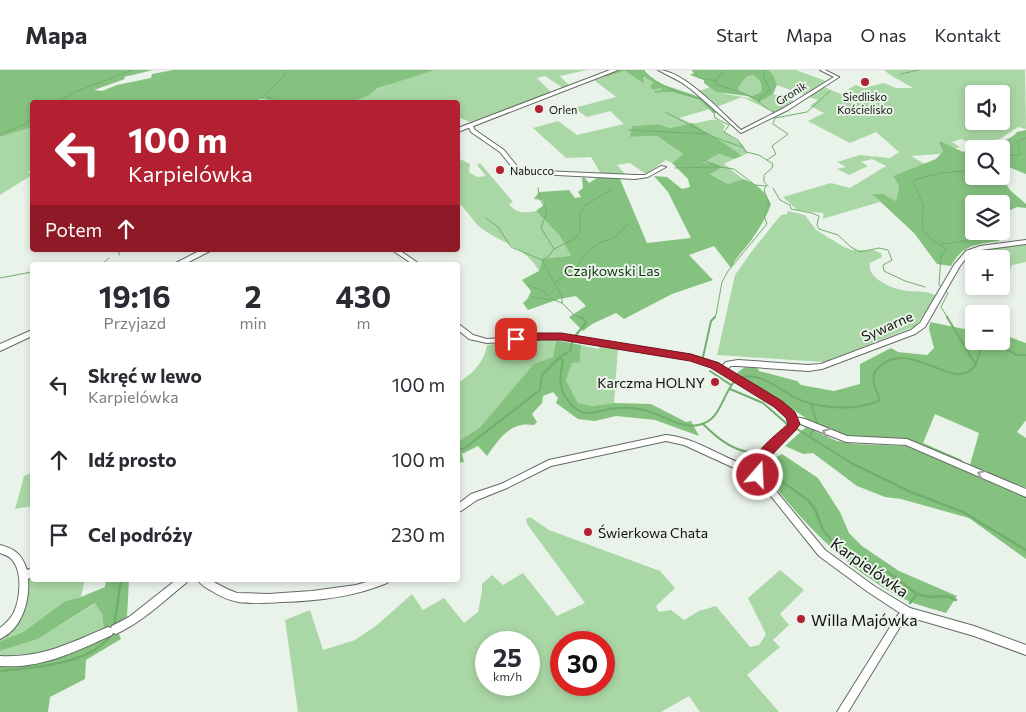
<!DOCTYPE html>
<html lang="pl">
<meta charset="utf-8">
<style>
:root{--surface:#fff;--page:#f2f2f3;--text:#2b2b33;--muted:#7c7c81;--line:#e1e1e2}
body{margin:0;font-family:Commissioner,sans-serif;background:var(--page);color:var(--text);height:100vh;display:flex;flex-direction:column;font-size:19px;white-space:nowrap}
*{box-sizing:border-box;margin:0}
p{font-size:16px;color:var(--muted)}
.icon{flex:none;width:28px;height:28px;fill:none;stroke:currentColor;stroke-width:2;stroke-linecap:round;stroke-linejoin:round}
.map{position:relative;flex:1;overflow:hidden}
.panel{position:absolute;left:30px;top:192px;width:430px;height:320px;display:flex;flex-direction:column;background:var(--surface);border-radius:5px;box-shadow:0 2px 8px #0003}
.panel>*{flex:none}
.top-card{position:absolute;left:30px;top:30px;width:430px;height:152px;border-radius:5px;box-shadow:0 2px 8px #0003;background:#b22031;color:#fff;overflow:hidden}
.controls{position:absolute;left:965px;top:15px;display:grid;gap:10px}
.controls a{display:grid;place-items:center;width:45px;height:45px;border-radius:5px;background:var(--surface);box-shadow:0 2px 8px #0003;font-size:25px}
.speed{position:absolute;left:475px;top:561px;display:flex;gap:10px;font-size:25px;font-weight:700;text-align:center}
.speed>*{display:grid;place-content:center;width:65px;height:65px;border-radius:50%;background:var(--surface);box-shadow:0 2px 8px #0003;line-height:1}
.speed small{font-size:12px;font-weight:400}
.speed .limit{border:8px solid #d22;background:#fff;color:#111}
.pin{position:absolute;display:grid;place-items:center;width:42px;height:42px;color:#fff;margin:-21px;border-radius:10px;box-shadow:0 2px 8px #0006}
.me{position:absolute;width:55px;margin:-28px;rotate:19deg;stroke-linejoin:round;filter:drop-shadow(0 0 4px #0008)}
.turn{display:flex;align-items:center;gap:18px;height:105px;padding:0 15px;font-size:22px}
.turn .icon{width:65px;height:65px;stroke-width:2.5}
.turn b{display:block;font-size:35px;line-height:42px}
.then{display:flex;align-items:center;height:48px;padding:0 15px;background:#0003;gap:10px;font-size:19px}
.eta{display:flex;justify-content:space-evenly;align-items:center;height:85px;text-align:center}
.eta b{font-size:30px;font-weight:700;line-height:35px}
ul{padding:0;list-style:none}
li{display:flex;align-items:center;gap:15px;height:75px;padding:0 15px}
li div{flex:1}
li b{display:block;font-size:19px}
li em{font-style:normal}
header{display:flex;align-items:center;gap:30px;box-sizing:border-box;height:70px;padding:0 25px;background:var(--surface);border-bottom:1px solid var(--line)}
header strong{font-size:24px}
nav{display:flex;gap:28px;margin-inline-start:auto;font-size:18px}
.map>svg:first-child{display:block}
.green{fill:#aad7a6;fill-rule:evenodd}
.forest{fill:#85c27f;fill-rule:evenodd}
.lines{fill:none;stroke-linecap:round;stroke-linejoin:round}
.stream-far2{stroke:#72ae6d;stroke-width:1}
.stream-far1{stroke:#72ae6d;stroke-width:2}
.stream{stroke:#72ae6d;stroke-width:2.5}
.minor-casing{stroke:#636b62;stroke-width:2}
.secondary-casing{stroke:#636b62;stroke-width:2}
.minor{fill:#fff;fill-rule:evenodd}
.secondary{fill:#fff;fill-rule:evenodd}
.oneway{stroke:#9e9f9e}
.route{fill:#b22031;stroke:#741520}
.poi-dot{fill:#b22031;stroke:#eaf3e9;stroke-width:2}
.labels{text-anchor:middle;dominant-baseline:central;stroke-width:4;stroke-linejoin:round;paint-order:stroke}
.far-street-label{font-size:11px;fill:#0d100c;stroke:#eaf3e9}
.far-poi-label{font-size:11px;fill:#0d100c;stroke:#eaf3e9;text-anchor:start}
.park-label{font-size:14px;fill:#0b3609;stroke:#eaf3e9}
.street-label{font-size:14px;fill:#0d100c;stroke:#eaf3e9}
.poi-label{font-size:14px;fill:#0d100c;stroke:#eaf3e9;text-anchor:end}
.near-street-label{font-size:16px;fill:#0d100c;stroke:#eaf3e9}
.near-poi-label{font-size:16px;fill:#0d100c;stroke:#eaf3e9;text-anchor:start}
</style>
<header>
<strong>Mapa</strong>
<nav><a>Start</a><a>Mapa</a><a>O nas</a><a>Kontakt</a></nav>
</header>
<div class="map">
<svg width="1026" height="642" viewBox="0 0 1026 642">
<rect width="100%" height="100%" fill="#eaf3e9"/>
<path class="green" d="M435 0H587L560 6 570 16 563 18 545 6 537 8 551 22 470 52 458 47V32H351C377 18 405 6 435 0Z
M769 0H796L826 11 805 25 777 15 774 6Z
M884 0H1025L1026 59 1018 57 1000 69 973 74 961 69 952 72 960 77 954 79 940 71 939 73 943 81 940 84 911 86 925 94 893 106 899 116 896 131 883 124H873L880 132 822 149 824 145 822 143 797 140 783 127 831 113 850 118 886 96 872 89 861 92 868 96 849 105 837 99 846 97 837 92 860 85 890 88 899 82 876 62 850 73 808 51 824 43 810 36 818 30 806 26 821 16 849 27 856 24 848 19 856 15 863 18 884 13 896 18H913L890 5ZM974 24H1001V51H974Z
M625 1 643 13 642 8 644 7 654 12 650 17 653 20 660 18 663 20 656 23 672 22 701 30 710 39 679 48C683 49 687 52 691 53 704 55 714 43 725 56L723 61 742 74 748 83 742 86C726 72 708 65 692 53L670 58 658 54 632 56 630 67 657 66 683 84 672 93 666 90 646 104 630 93 617 95 627 106 601 104 591 87 566 88 533 58 558 51 577 65 624 54 610 41 587 47 574 38 616 27 594 10Z
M753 5C759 9 763 14 761 22L752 26 740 22 738 18 746 7Z
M710 17C722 27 742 24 757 31L773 24 795 32 776 43 742 27 717 37 697 22Z
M32 57V99L28 102 32 105 0 125V67Z
M719 84 734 89 724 94 743 109 728 114 709 103 722 98 701 93Z
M458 88 470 94 469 102 477 107 486 106 477 95 480 93 513 132 509 134C516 144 525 143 536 141L559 165 571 186 539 201C526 177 502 174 481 158 472 151 468 140 458 133Z
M788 141 805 145 816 160 844 177 852 180H873L881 183 882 187 870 193C866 209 895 220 908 221 918 222 927 220 936 226L916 256 824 292 717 285 735 205 752 181 781 145 787 144Z
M1026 174V192L1012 195 1009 202 1001 199V189H987L978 182 981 179Z
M535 269 556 270 553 287 534 295 480 357 458 372V313C474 302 483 294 487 275Z
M581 275 598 279 601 276 618 278 614 333 592 336 578 333 566 310 572 292H580Z
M32 403V436L15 439 24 406Z
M530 447 549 460 660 501 675 518 656 536 659 542 671 540 684 550 699 541 716 536 750 577 759 575 766 564 748 528 780 500 804 520 780 544 789 555 773 570 780 577 747 605 779 642H700L689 626 661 642H298L285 550 310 540 323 580 355 570 377 555 412 524 423 540 444 528 464 553 478 542 482 521V514L492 505 503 515 523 503 557 546 585 533 527 454 526 449ZM486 572H529V615H486ZM561 572H604V615H561Z
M32 505V510H85L81 527 65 531 23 562 0 571V567L28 525 27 508Z
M96 533 102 544 104 560 42 584 5 587 0 585V581L38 569Z"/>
<path class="forest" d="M0 0H153L124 7 125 9 94 20 102 21 117 15 151 8 152 4 173 0H435L378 18 369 25 351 32H272C266 28 258 29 252 32H32V57L0 67Z
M620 0H644C660 24 703 17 717 43H713L700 30 672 22 656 23 654 21 662 20 660 18 653 20 650 17 653 12 644 7 643 8 644 12 643 13 625 1 605 7 602 6Z
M693 0H769L774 6 777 15 773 24 761 31H757L747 26 716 22 704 13V10L690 5 694 3ZM753 5C759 9 763 14 761 22L752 26 740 22 738 18 746 7Z
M692 53C708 65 726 72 742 86L734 89 719 84 702 93H712L723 97 710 104 728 114 743 109C757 114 764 120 771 134 767 146 760 158 752 169 745 179 736 187 731 198L714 176 689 185 713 210 672 224 624 249 616 243 592 254 583 261 569 247 586 236 576 226 559 229 528 240 523 233 528 228 531 221 522 210 539 201 543 189 571 186 559 165 536 141 544 135 542 130 534 129 539 122 569 120 575 128 581 127 578 122 583 118 582 108 584 107 589 113 600 106 620 109 647 173 691 168 668 122 654 106 667 107 682 119 690 117 688 109 672 93 683 84 657 66 630 67 632 56 658 54 670 58Z
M1026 60V104L1006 96H1001V79H974V106H1001L1010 120 1026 134V138L1017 137 1008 141 1006 151 999 171C975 175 963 174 951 196L937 194 914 163 872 124H883L896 131 899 116 893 106 936 89 943 81 939 73 940 71 963 82C976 77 1010 73 1017 62ZM974 134H1001V161H974Z
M930 252 974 261V271H1001V264L1026 273V350L1017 362 1026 368V418L970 395 979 363 935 344 923 373 962 390V392L909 371 850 367 818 356 737 303 745 297 757 298 759 301 797 311 801 315 834 321 860 314V294L891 278 898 282 927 285 934 278 929 259Z
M556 270 581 275 580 292 572 293 566 310 578 333 592 336 614 333 651 334 686 352 691 351 699 366 655 350 616 346 595 351 578 349 556 333 558 328 553 322 543 326 542 333 532 344 537 352 534 355C510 351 499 369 487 386L478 376 462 384 464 392 458 393V372L480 357 534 294 553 287Z
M806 357 837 371 856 374 906 376 1026 426V489L969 448 901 429 885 427 857 416 813 383 803 384 785 376Z
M782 384 818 408 840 442 849 463 862 476 899 501 957 526 946 543C931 538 915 535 902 528 846 499 803 453 765 404L770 391Z
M106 510H129L127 547 104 560 102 544 95 533 38 569 0 581V571L23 562 65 531 81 527 105 517Z
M117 560 121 569 86 590 85 609 50 627 48 642H0V595Z"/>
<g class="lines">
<path class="stream-far2" d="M643 0C658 17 682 24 704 30
M692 0 699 8 716 11
M724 0 716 10V14C729 19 746 22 758 31 765 37 765 38 774 42L770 45 772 47
M901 4 919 0
M54 32 68 27 72 23 133 0
M277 32 265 25 285 5 286 0
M759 32 760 28 770 20 764 7V0
M713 38 715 48 729 55 724 62 738 70 746 82 759 85 773 94 772 98 764 105V112L768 116
M665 42 716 68 742 77
M629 60 707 64
M0 64 25 54 32 49
M1001 86 1020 85 1018 71 1026 68
M703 90 720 97 734 99 755 115 766 116
M767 90 776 84 772 76 788 64 773 54 775 48 807 42 830 21
M675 98 719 97
M538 118 540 129 547 141 541 158 554 179 549 186 542 190 562 227V233L574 245 583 248
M773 118 780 130 790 135 791 139 812 143 819 146 817 155 819 159 838 165 851 177 860 182 879 178 888 180 892 190 883 195 884 201 905 211 925 217
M486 148 498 157 511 177 542 190
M1001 150 1011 138
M942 174 966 171 971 165V158L974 156
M554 179 576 168 580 160V142L585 135 611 120
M119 180V185
M101 195 109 188
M0 208 32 202
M555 212 574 202 583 186 599 173 614 168 628 154
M527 215 543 221 552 229 562 233
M532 227 552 230
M713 248 716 245 722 212 728 201 767 154 764 146 769 133 764 120 766 116
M948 248 941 237 948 223 939 215 941 185 946 182 945 178 930 168 922 159 923 134 913 113 914 110 941 103 974 100"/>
<path class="stream-far1" d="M575 266 586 253 583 248 579 247
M560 287 570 281 572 272
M703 287 711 251 715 247
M976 294C979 285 980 275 990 271L1017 285H1026
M710 301 731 315
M740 308C763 301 781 322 800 330 823 339 858 341 880 330 875 317 868 306 880 296 903 276 930 299 956 304 964 305 971 301 976 295L947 247
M730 319 763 333 787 354
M703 354C720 371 737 384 762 383
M797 359 853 394 911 422
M810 366 817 353 811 334
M458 380 465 378 540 320 542 305 560 287 563 291C560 305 558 315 566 328 580 348 589 344 609 339 621 337 632 337 644 340 663 344 682 361 702 354 722 348 722 323 736 310
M771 386 775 391 779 410 797 422"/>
<path class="stream" d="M795 421 808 430 815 439 823 460 839 479 884 499 917 524 929 527 947 526 956 530
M908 421 963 442 1026 480
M910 533 916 525
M114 557 121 510
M0 601C33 598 95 594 113 562"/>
<g class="minor-casing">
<path id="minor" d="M658 0C684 0 722 43 741 60L784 38 834 7 820 0H825L839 7 788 40 741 63 692 20 681 12Z
M468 54H472L475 60 504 80 520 100 635 105H645L661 96 666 97 648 107 635 109 518 103 516 102 500 82 471 62 468 55Z
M1026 170V174L981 180 970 183 960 196 925 257 915 264 822 299 808 301 738 296H731L727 299C742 308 789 332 795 347L805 349 847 366 907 369 1026 419V427L906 375 846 372 798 353 795 359 764 390 762 404 825 480 874 516 910 538 974 556 1026 575V585L974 566 909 547 903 552 848 642H837L897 546 900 543 868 522 819 486 754 405 732 397 684 375 666 371 551 396 507 418 477 430 461 441 458 442V434L471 424 501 414 549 390 666 365C698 368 724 390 755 398L757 387 790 354 788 347 775 336 712 297 691 290 558 268 487 273 469 269 458 260V255H460L473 265 487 269 558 264 691 285 718 293 722 296 726 292 738 290 808 295 821 294 911 260 920 253 954 195 966 181 980 176Z
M392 180H399L421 195H414Z
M0 475C15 479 22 484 27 500L32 498V507L28 509C30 531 22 559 0 569V558C5 554 10 549 13 544 20 531 23 503 13 491 10 486 5 485 0 483Z
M176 510H188L186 513C165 530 141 553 116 564L113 563 112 565C75 582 41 599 0 596V586C43 588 70 573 108 557L111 558 112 556 129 547Z
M198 510H210L227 519 237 523 268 524 312 521 356 515 373 510H389L387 513C354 527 317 531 281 532 267 533 252 534 238 532 228 530 218 525 210 520 205 517 201 515 198 510Z"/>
</g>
<g class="secondary-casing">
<path id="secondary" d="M610 0H618L458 62V58Z
M201 180H212L183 195H172Z
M32 260V266L0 281V274Z"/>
</g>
<use href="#minor" class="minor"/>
<use href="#secondary" class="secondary"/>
</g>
<defs><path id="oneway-chevron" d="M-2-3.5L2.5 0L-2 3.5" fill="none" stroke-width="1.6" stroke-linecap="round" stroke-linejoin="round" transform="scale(1.25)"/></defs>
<g class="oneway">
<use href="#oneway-chevron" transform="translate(826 362) rotate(-155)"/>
<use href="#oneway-chevron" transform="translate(981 404) rotate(-157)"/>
</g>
<path class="route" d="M539 263H561L691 284 719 293 782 331 795 342 800 354 796 360 766 391 762 409 758 410 753 409C743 388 775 366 788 354L786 348 774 337 711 298 690 291 561 270H539L516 273 511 269 516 266Z"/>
<g class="poi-dot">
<circle cx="865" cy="12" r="5"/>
<circle cx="539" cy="39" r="5"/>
<circle cx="500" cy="100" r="5"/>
<circle cx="715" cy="312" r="5"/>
<circle cx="588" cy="462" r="5"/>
<circle cx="801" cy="549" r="5"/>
</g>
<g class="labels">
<g class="far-street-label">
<text transform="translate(791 23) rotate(-32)">Gronik</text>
</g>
<g class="far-poi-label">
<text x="865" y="26" text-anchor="middle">Siedlisko<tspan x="865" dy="13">Kościelisko</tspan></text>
<text x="549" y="39">Orlen</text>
<text x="510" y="100">Nabucco</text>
</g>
<g class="park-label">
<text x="612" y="200">Czajkowski Las</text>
</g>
<g class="street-label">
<text transform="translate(887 256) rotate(-24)">Sywarne</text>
</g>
<g class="poi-label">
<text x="705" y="312">Karczma HOLNY</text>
<text x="598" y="462" text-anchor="start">Świerkowa Chata</text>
</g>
<g class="near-street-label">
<text transform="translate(870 497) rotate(35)">Karpielówka</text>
</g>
<g class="near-poi-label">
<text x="811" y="549">Willa Majówka</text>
</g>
</g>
</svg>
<div class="controls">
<a><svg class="icon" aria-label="sound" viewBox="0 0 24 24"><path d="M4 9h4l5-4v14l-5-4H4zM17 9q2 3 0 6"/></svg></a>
<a><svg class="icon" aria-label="search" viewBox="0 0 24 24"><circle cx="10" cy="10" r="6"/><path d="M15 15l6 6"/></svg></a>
<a><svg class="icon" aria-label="layers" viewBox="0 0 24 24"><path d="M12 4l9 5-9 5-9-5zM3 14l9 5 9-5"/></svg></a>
<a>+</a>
<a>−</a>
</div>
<div class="speed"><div>25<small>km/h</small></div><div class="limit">30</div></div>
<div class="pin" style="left:516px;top:269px;background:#d93025"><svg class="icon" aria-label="arrive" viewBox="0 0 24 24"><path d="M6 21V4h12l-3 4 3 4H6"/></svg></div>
<svg class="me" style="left:758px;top:405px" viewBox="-20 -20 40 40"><circle r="17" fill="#b22031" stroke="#fff" stroke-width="3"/><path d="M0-11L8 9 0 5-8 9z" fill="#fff"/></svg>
<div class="top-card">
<div class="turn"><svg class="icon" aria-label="left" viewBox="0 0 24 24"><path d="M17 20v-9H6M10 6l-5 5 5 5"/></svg><div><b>100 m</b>Karpielówka</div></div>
<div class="then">Potem<svg class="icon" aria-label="ahead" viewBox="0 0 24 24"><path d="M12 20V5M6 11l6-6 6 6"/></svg></div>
</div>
<section class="panel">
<div class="eta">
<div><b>19:16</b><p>Przyjazd</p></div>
<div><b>2</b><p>min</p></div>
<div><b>430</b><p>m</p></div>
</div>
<ul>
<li><svg class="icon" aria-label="left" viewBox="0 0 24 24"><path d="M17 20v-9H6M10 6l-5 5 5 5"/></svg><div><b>Skręć w lewo</b><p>Karpielówka</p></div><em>100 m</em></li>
<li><svg class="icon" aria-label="ahead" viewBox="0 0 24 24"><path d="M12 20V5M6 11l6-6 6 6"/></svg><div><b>Idź prosto</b></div><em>100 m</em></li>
<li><svg class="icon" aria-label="arrive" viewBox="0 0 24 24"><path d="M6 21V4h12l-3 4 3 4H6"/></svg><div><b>Cel podróży</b></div><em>230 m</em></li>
</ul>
</section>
</div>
